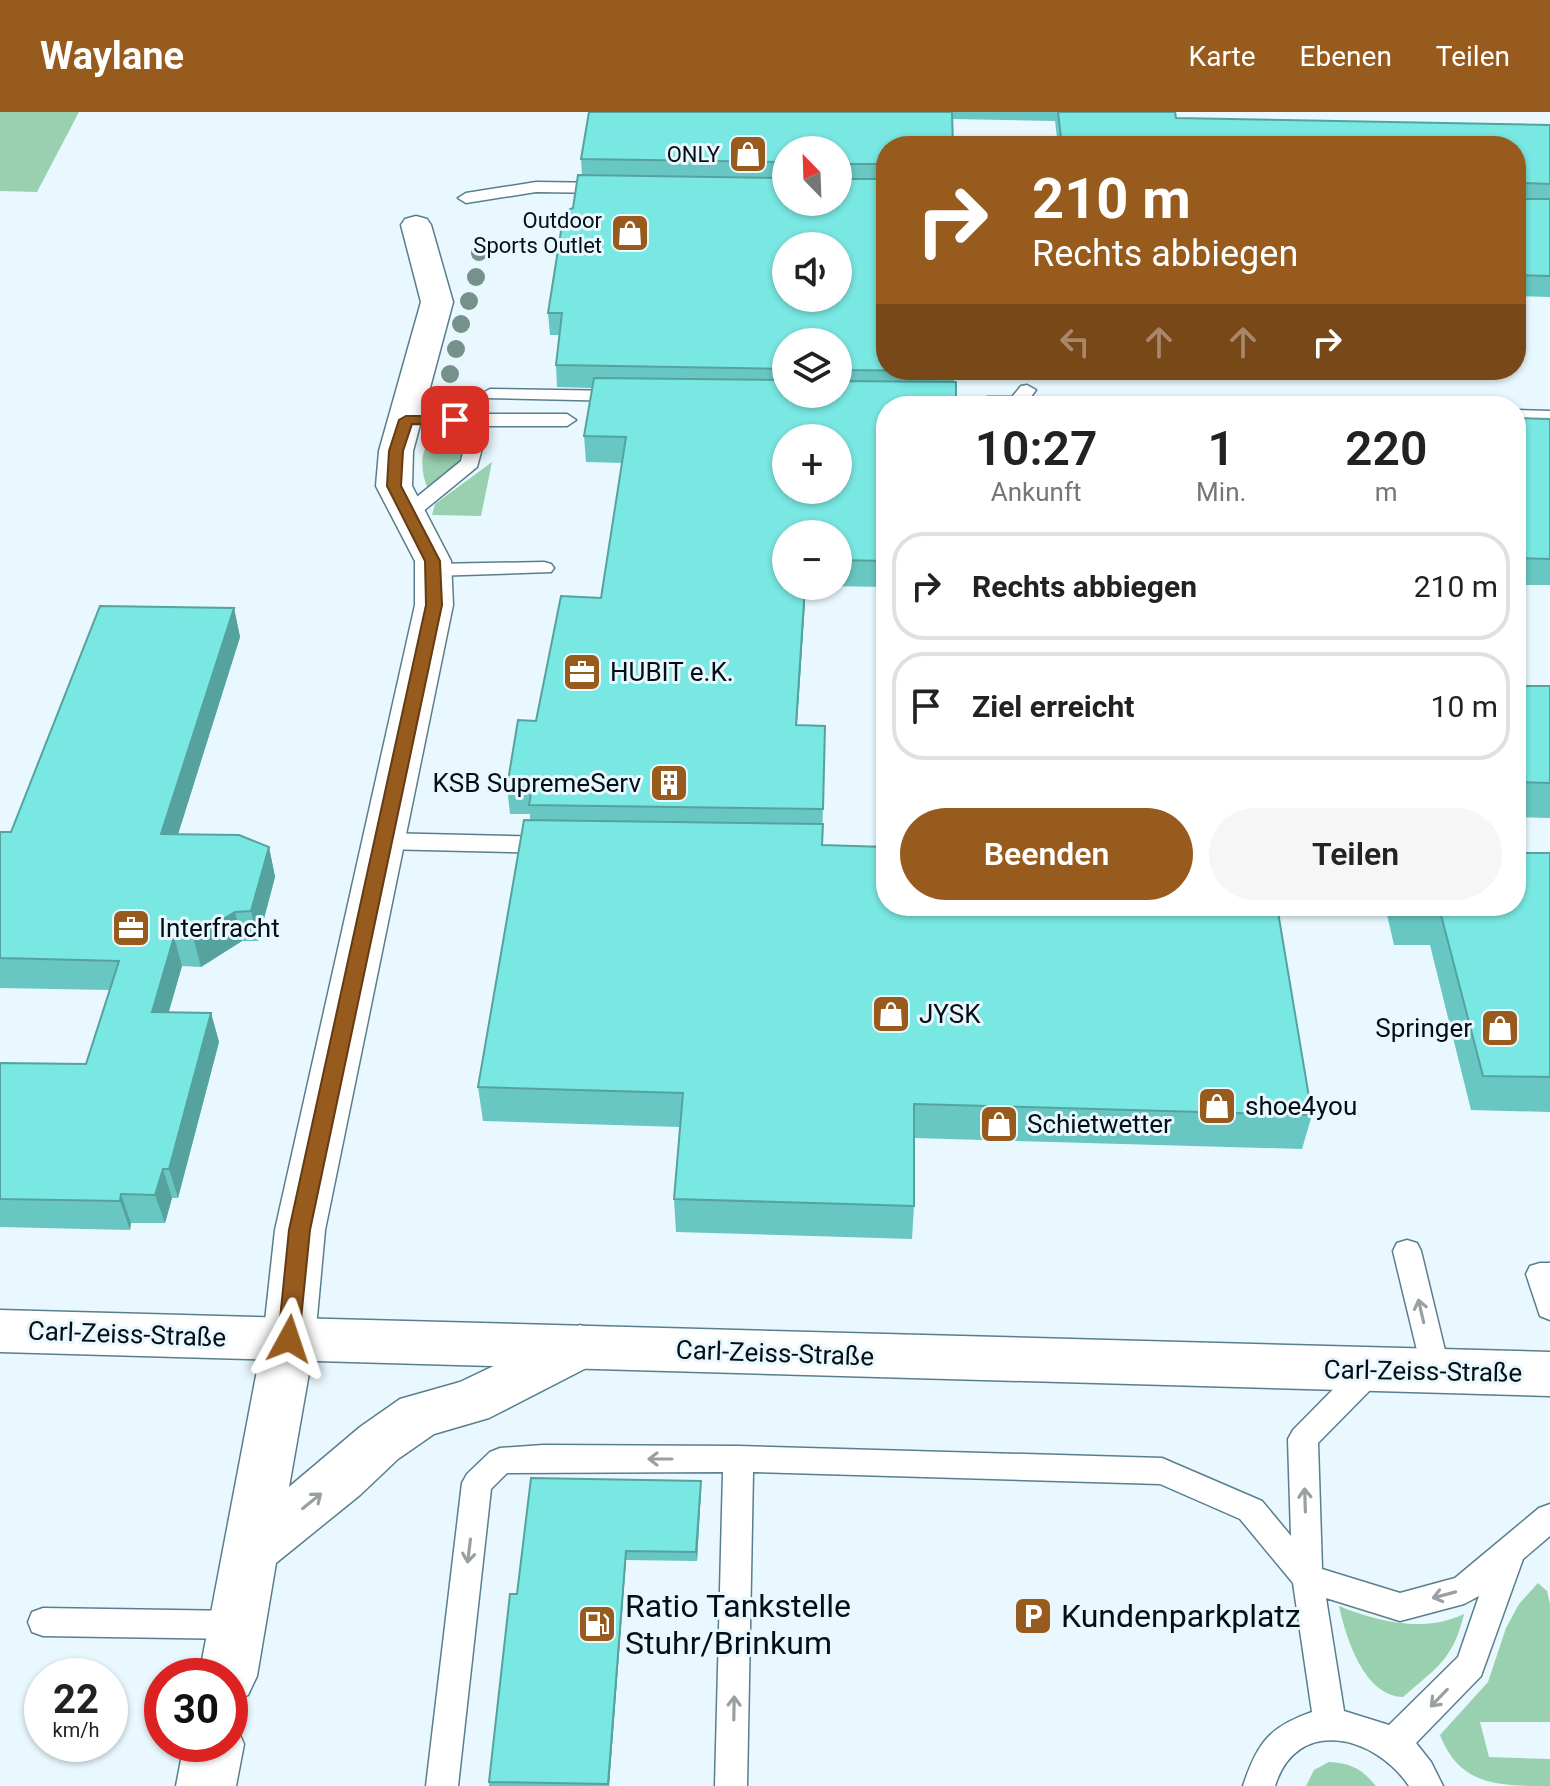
<!DOCTYPE html>
<html lang="de">
<meta charset="utf-8">
<style>
:root{--surface:#fff;--page:#f6f6f6;--text:#222;--muted:#767676;--line:#e0e0e0;--accent:#985b1e}
body{margin:0;font-family:Roboto,sans-serif;background:var(--page);color:var(--text);height:100vh;display:flex;flex-direction:column;font-size:30px;white-space:nowrap}
*{box-sizing:border-box;margin:0}
p{font-size:26px;color:var(--muted)}
.icon{flex:none;width:44px;height:44px;fill:none;stroke:currentColor;stroke-width:2;stroke-linecap:round;stroke-linejoin:round}
.map{position:relative;flex:1;overflow:hidden}
.sheet{position:absolute;left:876px;top:284px;width:650px;height:520px;display:flex;flex-direction:column;background:var(--surface);border-radius:32px;box-shadow:0 2px 6px #0004}
.sheet>*{flex:none}
.top-card{position:absolute;left:876px;top:24px;width:650px;height:244px;border-radius:32px;box-shadow:0 2px 6px #0004;background:#985b1e;color:#fff;overflow:hidden}
.needle{width:52px;rotate:337deg}
.buttons{position:absolute;left:772px;top:24px;display:grid;gap:16px}
.buttons a{display:grid;place-items:center;width:80px;height:80px;border-radius:50%;background:var(--surface);box-shadow:0 2px 6px #0004;font-size:40px}
.speed{position:absolute;left:24px;top:1546px;display:flex;gap:16px;font-size:40px;font-weight:700;text-align:center}
.speed>*{display:grid;place-content:center;width:104px;height:104px;border-radius:50%;background:var(--surface);box-shadow:0 2px 6px #0004;line-height:1}
.speed small{font-size:20px;font-weight:400}
.speed .limit{border:12px solid #d22;background:#fff;color:#111}
.pin{position:absolute;display:grid;place-items:center;width:68px;height:68px;color:#fff;margin:-34px;border-radius:16px;box-shadow:0 4px 12px #0006}
.me{position:absolute;width:88px;margin:-44px;rotate:5deg;stroke-linejoin:round;filter:drop-shadow(0 0 6px #0008)}
.turn{display:flex;align-items:center;gap:28px;height:168px;padding:0 24px;font-size:36px}
.turn .icon{width:104px;height:104px;stroke-width:2.5}
.turn b{display:block;font-size:56px;line-height:68px}
.lanes{display:flex;align-items:center;height:76px;padding:0 24px;background:#0003;justify-content:center;gap:40px;direction:ltr}
.lanes .off{opacity:.35}
.eta{display:flex;justify-content:space-evenly;align-items:center;height:136px;text-align:center}
.eta b{font-size:48px;font-weight:600;line-height:56px}
.primary-button{display:flex;gap:16px;margin-top:auto;padding:16px 24px}
.primary-button a{flex:1;height:92px;border-radius:48px;background:var(--accent);color:#fff;font-size:32px;font-weight:600;line-height:92px;text-align:center}
.primary-button a+a{background:var(--page);color:var(--text)}
ul{padding:0;list-style:none}
li{display:flex;align-items:center;gap:24px;height:108px;margin:0 16px 12px;padding:0 8px;border:4px solid var(--line);border-radius:32px}
li div{flex:1}
li b{display:block;font-size:30px}
li em{font-style:normal}
header{display:flex;align-items:center;gap:48px;box-sizing:border-box;height:112px;padding:0 40px;background:var(--accent);color:#fff}
header strong{font-size:38px}
nav{display:flex;gap:44px;margin-inline-start:auto;font-size:28px}
.map>svg:first-child{display:block}
.green{fill:#99d1b0}
.lines{fill:none;stroke-linecap:round;stroke-linejoin:round}
.lane-casing{stroke:#597e8d;stroke-width:3}
.street-casing{stroke:#597e8d;stroke-width:3}
.secondary-casing{stroke:#597e8d;stroke-width:3}
.lane{fill:#fff;fill-rule:evenodd}
.street{fill:#fff;fill-rule:evenodd}
.secondary{fill:#fff;fill-rule:evenodd}
.tree{fill:#769189}
.wall{fill:#68c7c2;fill-rule:evenodd}
.shaded-wall{fill:#55a29e}
.building{fill:#79e7e2;stroke:#55a29e;stroke-width:2;fill-rule:evenodd}
.oneway{stroke:#9a9fa1}
.route{fill:#985b1e;stroke:#633b14;stroke-width:2}
.labels{text-anchor:middle;dominant-baseline:central;stroke-width:6;stroke-linejoin:round;paint-order:stroke}
.far-poi-label{font-size:22px;fill:#030f15;stroke:#e8f8fe;text-anchor:end}
.poi-label{font-size:26px;fill:#030f15;stroke:#e8f8fe;text-anchor:start}
.street-label{font-size:26px;fill:#030f15;stroke:#e8f8fe}
.near-poi-label{font-size:32px;fill:#030f15;stroke:#e8f8fe;text-anchor:start}
</style>
<header>
<strong>Waylane</strong>
<nav><a>Karte</a><a>Ebenen</a><a>Teilen</a></nav>
</header>
<div class="map">
<svg width="1550" height="1674" viewBox="0 0 1550 1674">
<rect width="100%" height="100%" fill="#e8f8fe"/>
<path class="green" d="M0 0H79L37 80 0 79Z
M449 316H468L461 348 428 377C417 351 421 325 449 316Z
M492 350 481 404 432 403 435 392Z
M1538 1471 1547 1479 1550 1492V1610H1480L1489 1645 1550 1647V1674C1498 1674 1460 1674 1440 1623L1488 1570 1506 1516 1519 1492Z
M1339 1494C1378 1510 1425 1521 1464 1502 1453 1548 1437 1555 1403 1585 1364 1584 1346 1526 1339 1494Z
M1329 1650C1351 1651 1362 1657 1376 1674H1306L1314 1658Z"/>
<g class="lines">
<g class="lane-casing">
<path id="lane" d="M536 70 608 71 616 76 608 81 536 80 466 91 458 86 466 81Z
M1027 273 1036 278 1024 294H981L978 290 987 285H1012L1021 274Z
M490 277 622 279 631 284 622 289 484 286 481 282Z
M1516 298 1550 299V311L1516 310Z
M406 302H567L576 308 567 314H488L477 355 416 405 409 407 399 401 402 397 461 349 469 314 399 312 397 308Z
M544 450 551 452 554 456 551 460 433 464 423 458 433 452Z
M382 721 552 725 560 727 563 733 560 739 552 741 382 737 374 735 371 729 374 723Z
M1407 1128 1417 1131 1421 1139 1450 1259 1446 1268 1436 1271 1426 1268 1422 1259 1393 1139 1397 1131Z
M1540 1151H1550V1208L1540 1204 1526 1162 1530 1154Z
M1371 1246 1381 1249 1385 1258 1381 1267 1318 1331 1322 1457 1400 1481 1455 1466 1539 1396 1550 1392V1424L1523 1447 1481 1564 1416 1631 1431 1650 1443 1674H1409C1376 1624 1297 1603 1275 1674H1243C1257 1631 1269 1615 1312 1600L1293 1471 1240 1407 1160 1372 753 1360 747 1674H715L723 1360 507 1361 491 1377 458 1674H426L462 1371 467 1362 490 1340 500 1336 543 1333 738 1334 1162 1346 1262 1389 1291 1424 1288 1327 1293 1318 1361 1249ZM1479 1484 1458 1545 1389 1613 1344 1599 1326 1486 1400 1509 1464 1492Z
M43 1496 239 1499 250 1503 255 1513 250 1523 239 1527 43 1524 32 1520 28 1510 32 1500Z"/>
</g>
<g class="street-casing">
<path id="street" d="M416 104 427 107 431 113 453 190 413 339 412 374 451 449 453 493 325 1118 315 1227 289 1375 360 1315 400 1287 460 1270 580 1213 598 1220 606 1235 598 1250 489 1306 434 1322 398 1347 360 1383 276 1451 257 1564 248 1583 230 1591V1564H199L263 1227 275 1118 415 493V449L376 374 379 339 421 190 401 113 405 107Z
M230 1610 235 1612 244 1632 236 1674H176L184 1632H230Z"/>
</g>
<g class="secondary-casing">
<path id="secondary" d="M0 1198 1550 1240V1284L0 1240Z"/>
</g>
<use href="#lane" class="lane"/>
<use href="#street" class="street"/>
<use href="#secondary" class="secondary"/>
</g>
<g class="tree">
<circle cx="479" cy="141" r="8"/>
<circle cx="476" cy="165" r="9"/>
<circle cx="469" cy="189" r="9"/>
<circle cx="461" cy="212" r="9"/>
<circle cx="456" cy="237" r="9"/>
<circle cx="450" cy="262" r="9"/>
<circle cx="444" cy="287" r="9"/>
</g>
<path class="wall" d="M589 0H1175L1176 6 1550 13V185L1516 184V34H1058L1055 9 952 7 886 34V258H955L954 270 886 294V475L825 474H838V422H786V474H806L797 613 825 614 822 733 1312 1003 1302 1037 914 1026V1094L912 1127 676 1120 674 1087 680 1015 483 1009 478 975 530 708V702H510L507 675 536 609 601 486 622 351 586 350 584 324 592 276 557 275 556 253 560 223H550L548 201 573 96 582 63 581 47ZM786 38 838 90H786ZM786 230H838V282H786Z
M1516 306 1550 307V473H1516Z
M234 496 240 525 178 722 269 735 275 765 258 829H242L201 855 182 854 169 900 211 901 219 930 178 1086H172L165 1111H131L130 1118 0 1115V951L86 952 110 878 0 876V720H11Z
M1516 574H1550V706L1516 705Z
M1550 741V1000L1471 998 1430 833H1394L1385 794H1516Z
M701 1378 697 1449 626 1448 609 1674H489V1670L517 1482Z"/>
<path class="shaded-wall" d="M805 474H806L795 640 796 613Z
M234 496 240 525 169 751 161 722Z
M269 735 275 765 258 829 251 799Z
M235 800 242 829 201 855 193 825Z
M174 825 182 854 160 929 152 900Z
M211 901 219 930 178 1086 169 1057Z
M163 1057 172 1086 165 1111 155 1083Z
M121 1082 131 1111 130 1118 120 1089Z
M701 1369V1378L697 1449 696 1440Z
M626 1439V1448L609 1674H608Z"/>
<path class="building" d="M589 0H952L953 34H886V52H838V38H786V50L581 47Z
M1058 0H1175L1176 6 1550 13V72L1521 71 1518 74 1521 87H1550V164L1516 163V34H1062Z
M578 63 786 66V90H838V66V67H886V258H955V259L838 258V230H786V257L556 253 562 201H548L564 100 573 96ZM786 134H838V186H786Z
M594 266 786 268V282H838V269L956 270V288L1249 294H886V449L838 448V422H786V474H805L796 613 825 614 823 697 529 693 532 676 507 675 518 608 536 609 561 484 601 486 626 325 584 324ZM786 326H838V378H786Z
M1516 306 1550 307V447L1516 446Z
M100 494 234 496 161 722 239 723 269 735 251 799 235 800 193 825H174L152 900 211 901 169 1057H163L155 1083 121 1082 120 1089 0 1087V951L86 952 119 849 0 846V720H11Z
M1516 574H1550V671L1516 670Z
M524 708 823 712 822 733 886 735V794H1277L1312 1003 914 992V1094L674 1087 683 981 478 975Z
M1516 741H1550V965L1483 964 1440 799 1404 798 1403 794H1516Z
M531 1366 701 1369 696 1440 626 1439 608 1672 489 1670 510 1482H517Z"/>
<defs><path id="oneway-shaft" d="M-6 0H5M1.5-3L5.5 0L1.5 3" fill="none" stroke-width="1.6" stroke-linecap="round" stroke-linejoin="round" transform="scale(2)"/></defs>
<g class="oneway">
<use href="#oneway-shaft" transform="translate(1421 1199) rotate(-103)"/>
<use href="#oneway-shaft" transform="translate(660 1347) rotate(-180)"/>
<use href="#oneway-shaft" transform="translate(1305 1388) rotate(-92)"/>
<use href="#oneway-shaft" transform="translate(312 1389) rotate(-39)"/>
<use href="#oneway-shaft" transform="translate(469 1439) rotate(97)"/>
<use href="#oneway-shaft" transform="translate(1444 1483) rotate(165)"/>
<use href="#oneway-shaft" transform="translate(1439 1586) rotate(134)"/>
<use href="#oneway-shaft" transform="translate(734 1596) rotate(-89)"/>
</g>
<path class="route" d="M406 304H455L462 308 455 313 412 312 403 339 401 374 440 449 442 493 310 1118 299 1227 296 1234 289 1236 281 1234 278 1227 289 1118 426 493 425 449 387 374 389 339 399 308Z"/>
<defs>
<g id="shop-square" transform="scale(2)"><rect x="-9" y="-9" width="18" height="18" rx="4" fill="#985b1e" stroke="#e8f8fe"/><path d="M-5-2.5h2.3a2.7 3.5 0 0 1 5.4 0H5L5.5 6h-11ZM-1.5-2.5h3a1.5 2.3 0 0 0-3 0Z" fill="#fff"/></g>
<g id="office-square" transform="scale(2)"><rect x="-9" y="-9" width="18" height="18" rx="4" fill="#985b1e" stroke="#e8f8fe"/><path d="M-6-3h4V-5.5h4V-3h4V5H-6ZM-1-4.5V-3h2v-1.5ZM-6 0V1H6V0Z" fill="#fff"/></g>
<g id="building-square" transform="scale(2)"><rect x="-9" y="-9" width="18" height="18" rx="4" fill="#985b1e" stroke="#e8f8fe"/><path d="M-4-6H4V6H1V3H-1V6H-4ZM-2.5-4.3h1.7v1.8h-1.7ZM.8-4.3h1.7v1.8H.8ZM-2.5-1h1.7V.8h-1.7ZM.8-1h1.7V.8H.8Z" fill="#fff"/></g>
<g id="parking-square" transform="scale(2)"><rect x="-9" y="-9" width="18" height="18" rx="4" fill="#985b1e" stroke="#e8f8fe"/><path d="M-3.5-5.5H1a3.5 3.5 0 0 1 0 7H-1V5.5H-3.5ZM-1-3.4V-.6H.8a1.4 1.4 0 0 0 0-2.8Z" fill="#fff"/></g>
<g id="fuel-square" transform="scale(2)"><rect x="-9" y="-9" width="18" height="18" rx="4" fill="#985b1e" stroke="#e8f8fe"/><path d="M-5.5-6h7V0h2V4h1.3V-2.5L3-4.5l.8-.8L6-3V5H2.5V1h-1V6h-7ZM-4.2-4.7v3.2H.2V-4.7Z" fill="#fff"/></g>
</defs>
<g fill-rule="evenodd">
<use href="#shop-square" x="748" y="42"/>
<use href="#shop-square" x="630" y="121"/>
<use href="#office-square" x="582" y="560"/>
<use href="#building-square" x="669" y="671"/>
<use href="#office-square" x="131" y="816"/>
<use href="#shop-square" x="891" y="902"/>
<use href="#shop-square" x="1500" y="916"/>
<use href="#shop-square" x="1217" y="994"/>
<use href="#shop-square" x="999" y="1012"/>
<use href="#parking-square" x="1033" y="1504"/>
<use href="#fuel-square" x="597" y="1512"/>
</g>
<g class="labels">
<g class="far-poi-label">
<text x="720" y="42">ONLY</text>
<text x="602" y="108">Outdoor<tspan x="602" dy="25">Sports Outlet</tspan></text>
</g>
<g class="poi-label">
<text x="610" y="560">HUBIT e.K.</text>
<text x="641" y="671" text-anchor="end">KSB SupremeServ</text>
<text x="159" y="816">Interfracht</text>
<text x="919" y="902">JYSK</text>
<text x="1472" y="916" text-anchor="end">Springer</text>
<text x="1245" y="994">shoe4you</text>
<text x="1027" y="1012">Schietwetter</text>
</g>
<g class="street-label">
<text transform="translate(127 1222) rotate(2)">Carl-Zeiss-Straße</text>
<text transform="translate(775 1241) rotate(2)">Carl-Zeiss-Straße</text>
<text transform="translate(1423 1259) rotate(1)">Carl-Zeiss-Straße</text>
</g>
<g class="near-poi-label">
<text x="625" y="1494">Ratio Tankstelle<tspan x="625" dy="37">Stuhr/Brinkum</tspan></text>
<text x="1061" y="1504">Kundenparkplatz</text>
</g>
</g>
</svg>
<div class="buttons">
<a><svg class="needle" viewBox="-14 -14 28 28"><path d="M0-13l5 13h-10z" fill="#e53935"/><path d="M0 13l5-13h-10z" fill="#767676"/></svg></a>
<a><svg class="icon" aria-label="sound" viewBox="0 0 24 24"><path d="M4 9h4l5-4v14l-5-4H4zM17 9q2 3 0 6"/></svg></a>
<a><svg class="icon" aria-label="layers" viewBox="0 0 24 24"><path d="M12 4l9 5-9 5-9-5zM3 14l9 5 9-5"/></svg></a>
<a>+</a>
<a>−</a>
</div>
<div class="speed"><div>22<small>km/h</small></div><div class="limit">30</div></div>
<div class="pin" style="left:455px;top:308px;background:#d93025"><svg class="icon" aria-label="arrive" viewBox="0 0 24 24"><path d="M6 21V4h12l-3 4 3 4H6"/></svg></div>
<svg class="me" style="left:289px;top:1227px" viewBox="-20 -20 40 40"><path d="M0-17L14 15 0 8-14 15z" fill="#985b1e" stroke="#fff" stroke-width="4"/></svg>
<div class="top-card">
<div class="turn"><svg class="icon" aria-label="right" viewBox="0 0 24 24"><path d="M7 20v-9h11M14 6l5 5-5 5"/></svg><div><b>210 m</b>Rechts abbiegen</div></div>
<div class="lanes"><svg class="icon off" aria-label="left" viewBox="0 0 24 24"><path d="M17 20v-9H6M10 6l-5 5 5 5"/></svg><svg class="icon off" aria-label="ahead" viewBox="0 0 24 24"><path d="M12 20V5M6 11l6-6 6 6"/></svg><svg class="icon off" aria-label="ahead" viewBox="0 0 24 24"><path d="M12 20V5M6 11l6-6 6 6"/></svg><svg class="icon" aria-label="right" viewBox="0 0 24 24"><path d="M7 20v-9h11M14 6l5 5-5 5"/></svg></div>
</div>
<section class="sheet">
<div class="eta">
<div><b>10:27</b><p>Ankunft</p></div>
<div><b>1</b><p>Min.</p></div>
<div><b>220</b><p>m</p></div>
</div>
<ul>
<li><svg class="icon" aria-label="right" viewBox="0 0 24 24"><path d="M7 20v-9h11M14 6l5 5-5 5"/></svg><div><b>Rechts abbiegen</b></div><em>210 m</em></li>
<li><svg class="icon" aria-label="arrive" viewBox="0 0 24 24"><path d="M6 21V4h12l-3 4 3 4H6"/></svg><div><b>Ziel erreicht</b></div><em>10 m</em></li>
</ul>
<div class="primary-button"><a>Beenden</a><a>Teilen</a></div>
</section>
</div>
